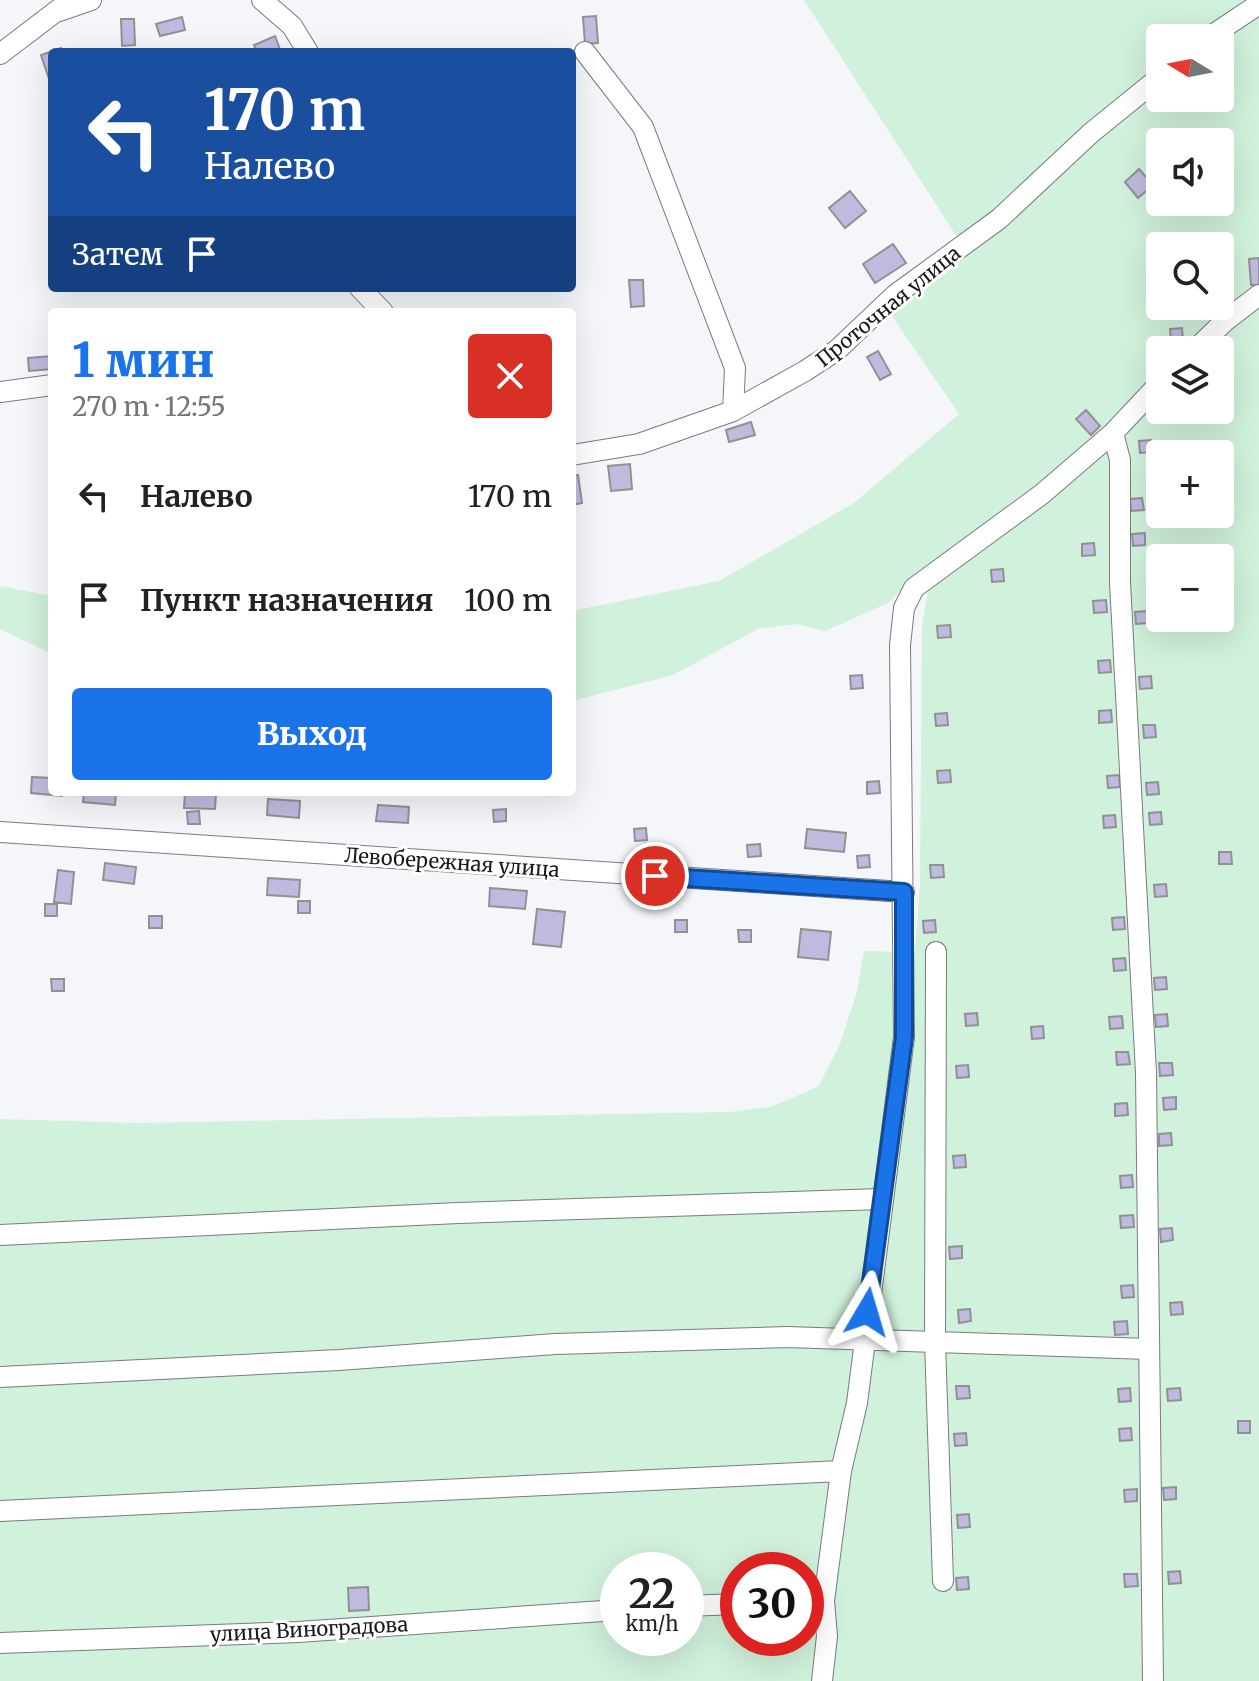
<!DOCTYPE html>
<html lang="ru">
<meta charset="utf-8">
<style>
:root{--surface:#fff;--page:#f6f6f6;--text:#222;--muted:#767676;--accent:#1a73e8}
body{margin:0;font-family:Merriweather,serif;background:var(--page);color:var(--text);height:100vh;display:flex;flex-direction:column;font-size:30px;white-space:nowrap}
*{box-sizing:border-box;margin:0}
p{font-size:26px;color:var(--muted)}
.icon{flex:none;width:44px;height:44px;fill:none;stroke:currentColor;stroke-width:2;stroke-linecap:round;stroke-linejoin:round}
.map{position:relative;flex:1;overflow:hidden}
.details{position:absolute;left:48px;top:308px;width:528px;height:488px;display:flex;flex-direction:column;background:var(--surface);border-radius:8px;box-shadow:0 8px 32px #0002}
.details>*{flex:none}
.guide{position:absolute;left:48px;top:48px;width:528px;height:244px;border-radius:8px;box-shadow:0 8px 32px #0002;background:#1a4fa0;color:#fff;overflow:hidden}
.needle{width:52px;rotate:280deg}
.buttons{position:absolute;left:1146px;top:24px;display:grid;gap:16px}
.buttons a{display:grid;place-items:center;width:88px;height:88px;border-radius:8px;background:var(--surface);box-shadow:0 8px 32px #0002;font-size:40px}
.speed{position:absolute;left:600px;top:1552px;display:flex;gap:16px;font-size:40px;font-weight:700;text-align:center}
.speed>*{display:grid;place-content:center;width:104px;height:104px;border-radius:50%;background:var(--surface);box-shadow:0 8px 32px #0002;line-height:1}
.speed small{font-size:20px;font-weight:400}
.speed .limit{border:12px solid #d22;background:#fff;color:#111}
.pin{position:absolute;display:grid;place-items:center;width:68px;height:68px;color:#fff;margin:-34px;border:4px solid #fff;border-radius:50%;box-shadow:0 2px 8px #0007}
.me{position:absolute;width:88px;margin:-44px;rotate:7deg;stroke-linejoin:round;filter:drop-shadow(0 0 6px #0008)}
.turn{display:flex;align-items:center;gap:28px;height:168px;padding:0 24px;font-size:36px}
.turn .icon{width:104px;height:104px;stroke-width:2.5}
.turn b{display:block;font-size:56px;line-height:68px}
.then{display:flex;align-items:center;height:76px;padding:0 24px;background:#0003;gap:16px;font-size:30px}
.round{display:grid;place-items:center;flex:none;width:84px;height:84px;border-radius:8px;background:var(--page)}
.overview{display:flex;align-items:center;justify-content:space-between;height:136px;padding:0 24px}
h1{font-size:48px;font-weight:800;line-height:60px;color:var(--accent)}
.action{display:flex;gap:16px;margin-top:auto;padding:16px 24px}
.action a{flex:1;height:92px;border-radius:8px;background:var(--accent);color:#fff;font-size:32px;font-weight:800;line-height:92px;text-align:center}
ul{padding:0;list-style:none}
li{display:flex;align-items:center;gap:24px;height:104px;padding:0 24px}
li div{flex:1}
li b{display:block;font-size:30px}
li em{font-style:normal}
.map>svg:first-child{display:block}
.green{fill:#d0f1dc;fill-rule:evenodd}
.building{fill:#bfbbdf;stroke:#919194;stroke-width:2}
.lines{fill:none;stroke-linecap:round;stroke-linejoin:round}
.street-casing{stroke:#797b7d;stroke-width:22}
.street{stroke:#fff;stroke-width:20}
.route-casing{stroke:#114b97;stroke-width:20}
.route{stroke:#1a73e8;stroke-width:14}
.labels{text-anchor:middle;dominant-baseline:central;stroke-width:6;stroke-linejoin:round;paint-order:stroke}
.street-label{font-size:20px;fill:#18191a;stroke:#fff}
</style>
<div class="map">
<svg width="1259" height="1681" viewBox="0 0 1259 1681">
<rect width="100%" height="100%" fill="#f4f6f9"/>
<path class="green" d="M804 0H1259V1681H0V1119L139 1123 729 1112 770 1107 818 1087 840 1044 857 992 864 951 915 952 920 885 922 626 928 591 1027 514 1022 494 915 577 888 603 825 631 795 624 758 629 673 675 572 701V611L719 581 854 503 959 414 881 300 959 240ZM1160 38H1220V98H1160ZM1160 142H1220V202H1160ZM1160 246H1220V306H1160ZM1160 350H1220V410H1160ZM1160 454H1220V514H1160ZM1160 558H1220V618H1160ZM618 1570H686V1638H618ZM738 1570H806V1638H738Z
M0 586 52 596V654L0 629Z"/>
<path class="building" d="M596 16 598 43 585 44 583 17Z
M182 17 185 30 160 36 156 24Z
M121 19H134L135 45 122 46Z
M275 36 281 52H257L254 45Z
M61 48 63 52H52V78L49 79 41 55Z
M1139 169 1153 185 1138 198 1125 182Z
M850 191 866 211 845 228 829 208Z
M893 244 906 263 875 283 863 264Z
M1259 258V285H1251L1249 259Z
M629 280H643L644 306 631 307Z
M1182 328 1183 340 1171 341 1170 329Z
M878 351 891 374 880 380 867 357Z
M52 356V369L29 371 28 358Z
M1086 410 1100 426 1091 435 1076 419Z
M751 422 755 435 729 442 726 430Z
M1151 440 1152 452 1140 453 1139 441Z
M630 464 632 489 611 491 608 466Z
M578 475 582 503 572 505V476Z
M1142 498 1144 510 1131 511 1130 499Z
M1145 533V545L1133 546 1132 534Z
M1094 543 1095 555 1082 556V544Z
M1003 569 1004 581 992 582 991 570Z
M1106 600 1107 612 1094 613 1093 601Z
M1147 611 1148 623 1136 624 1135 612Z
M950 625 951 637 938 638 937 626Z
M1110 660 1111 672 1099 673 1098 661Z
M862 675 863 688 851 689 850 676Z
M1151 676 1152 688 1140 689 1139 677Z
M1111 710 1112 722 1099 723V711Z
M947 713 948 725 936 726 935 714Z
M1143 725H1155L1156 737 1144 738Z
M950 770 951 782 938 783 937 771Z
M1119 775 1120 787 1108 788 1107 776Z
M32 777 52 778V792H62V796L31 793Z
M879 781 880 793 867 794V782Z
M1158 782 1159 794 1147 795 1146 783Z
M84 792H116L115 805 83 802Z
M185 793 216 794 215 809 184 808Z
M268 799 300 801 299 818 267 815Z
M378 805 409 807 408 823 376 821Z
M506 809V821L494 822 493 810Z
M199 811 200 824H188L187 812Z
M1161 812 1162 824 1150 825 1149 813Z
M1115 815 1116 827 1104 828 1103 816Z
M646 828 647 840 635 841 634 829Z
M807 829 846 833 844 852 805 848Z
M760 844 761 856 748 857 747 845Z
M1219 852H1231L1232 864H1219Z
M869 855 870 867 858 868 857 856Z
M105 863 136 867 134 884 103 880Z
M930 865H943L944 877 931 878Z
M58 870 74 872 71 904 54 902Z
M268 878 300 880 299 897 267 895Z
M1166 884 1167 896 1155 897 1154 885Z
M490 888 527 891 525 909 489 906Z
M298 901H310V913H298Z
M45 904H57V916H45Z
M537 909 565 912 561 947 533 944Z
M149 916H162V928H149Z
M1124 917 1125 929 1113 930 1112 918Z
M675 920H687V932H675Z
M935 920 936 932 924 933 923 921Z
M801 929 831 932 828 960 798 957Z
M738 930H751V942H739Z
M1125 958 1126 970 1114 971 1113 959Z
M1166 977 1167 989 1155 990 1154 978Z
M51 979H64V991H52Z
M977 1013 978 1025 966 1026 965 1014Z
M1167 1014 1168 1026 1156 1027 1155 1015Z
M1122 1016 1123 1028 1110 1029 1109 1017Z
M1043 1026 1044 1038 1032 1039 1031 1027Z
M1116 1052H1128L1130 1064 1117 1065Z
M1159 1063H1172L1173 1075 1160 1076Z
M968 1065 969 1077 957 1078 956 1066Z
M1176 1097V1109L1164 1110 1163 1098Z
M1127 1103 1128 1115 1115 1116V1104Z
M1171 1133 1172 1145 1159 1146V1134Z
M965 1155 966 1167 954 1168 953 1156Z
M1132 1175 1133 1187 1121 1188 1120 1176Z
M1133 1215 1134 1227 1121 1228 1120 1216Z
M1172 1228 1173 1240 1161 1242 1160 1229Z
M962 1246V1258L950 1259 949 1247Z
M1133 1285 1134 1297 1122 1298 1121 1286Z
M1182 1302 1183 1314 1171 1315 1170 1303Z
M970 1309 971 1321 959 1323 958 1310Z
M1127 1321 1128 1334 1115 1335 1114 1322Z
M956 1386H969L970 1398 957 1399Z
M1130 1388 1131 1401 1119 1402 1118 1389Z
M1180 1388 1181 1400 1168 1401 1167 1389Z
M1238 1421H1250V1433H1238Z
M1131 1428 1132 1440 1120 1441 1119 1429Z
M966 1433 967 1445 955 1446 954 1434Z
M1176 1487V1499L1164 1500 1163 1488Z
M1137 1489V1501L1125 1502 1124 1490Z
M969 1514 970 1527 958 1528 957 1515Z
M1180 1571 1181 1583 1169 1584 1168 1572Z
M1124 1574H1137L1138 1586 1125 1587Z
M968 1577 969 1589 957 1590 956 1578Z
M368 1587 369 1610 349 1611 348 1588Z"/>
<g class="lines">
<g class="street-casing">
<path id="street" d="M262 0 292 26 308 52
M59 11 91 0
M1208 38 1259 4
M585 52 643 127 735 368 733 411
M0 54 71 0
M360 288 383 312
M1195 350 1225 321 1259 295
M0 392 52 385
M1113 433 1120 460V582L1146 1073 1153 1681
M572 455 639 444 733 411 805 371 837 350 895 295 999 219 1091 133 1160 77
M0 832 904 892
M936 952 935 1342 943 1581
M0 1235 458 1213 881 1199
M0 1377 339 1360 555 1344 787 1337 1148 1349
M0 1511 841 1471
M686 1606 738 1604
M0 1643 298 1632 618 1610
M822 1681 827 1636 824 1601 841 1471 857 1403 904 1037 900 645 904 608 914 588 1042 494 1113 433 1160 383"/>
</g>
<use href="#street" class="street"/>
</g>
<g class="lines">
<g class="route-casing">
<path id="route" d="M655 876 904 892V1037L867 1312"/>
</g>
<use href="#route" class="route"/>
</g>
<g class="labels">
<g class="street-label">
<text transform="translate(888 306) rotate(-39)">Проточная улица</text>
<text transform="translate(452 862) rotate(4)">Левобережная улица</text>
<text transform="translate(309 1629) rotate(-3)">улица Виноградова</text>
</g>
</g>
</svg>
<div class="buttons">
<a><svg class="needle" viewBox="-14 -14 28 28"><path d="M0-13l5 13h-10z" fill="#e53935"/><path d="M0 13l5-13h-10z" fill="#767676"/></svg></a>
<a><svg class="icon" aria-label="sound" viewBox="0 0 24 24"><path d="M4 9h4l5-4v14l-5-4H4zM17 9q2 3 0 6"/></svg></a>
<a><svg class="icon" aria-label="search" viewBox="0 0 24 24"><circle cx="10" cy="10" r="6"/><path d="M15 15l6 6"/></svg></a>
<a><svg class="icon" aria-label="layers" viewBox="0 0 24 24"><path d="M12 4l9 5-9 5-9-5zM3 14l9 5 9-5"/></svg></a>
<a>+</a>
<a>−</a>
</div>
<div class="speed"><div>22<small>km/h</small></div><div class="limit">30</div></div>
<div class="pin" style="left:655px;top:876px;background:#d93025"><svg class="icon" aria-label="arrive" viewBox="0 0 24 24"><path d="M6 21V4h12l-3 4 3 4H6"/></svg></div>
<svg class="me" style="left:867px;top:1312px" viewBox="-20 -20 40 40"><path d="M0-17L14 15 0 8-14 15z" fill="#1a73e8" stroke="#fff" stroke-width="4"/></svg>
<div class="guide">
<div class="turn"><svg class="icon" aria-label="left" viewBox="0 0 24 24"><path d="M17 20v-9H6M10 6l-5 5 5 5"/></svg><div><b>170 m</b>Налево</div></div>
<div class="then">Затем<svg class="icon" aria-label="arrive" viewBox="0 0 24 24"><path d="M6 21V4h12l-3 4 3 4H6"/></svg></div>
</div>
<section class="details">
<div class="overview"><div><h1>1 мин</h1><p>270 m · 12:55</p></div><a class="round" style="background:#d93025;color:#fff"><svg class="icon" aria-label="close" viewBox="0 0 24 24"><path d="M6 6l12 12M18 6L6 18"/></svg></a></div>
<ul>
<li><svg class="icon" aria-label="left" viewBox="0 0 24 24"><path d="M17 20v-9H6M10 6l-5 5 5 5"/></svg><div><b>Налево</b></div><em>170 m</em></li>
<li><svg class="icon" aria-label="arrive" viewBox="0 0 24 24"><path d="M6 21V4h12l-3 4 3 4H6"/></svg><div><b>Пункт назначения</b></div><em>100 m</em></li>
</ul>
<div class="action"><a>Выход</a></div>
</section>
</div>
